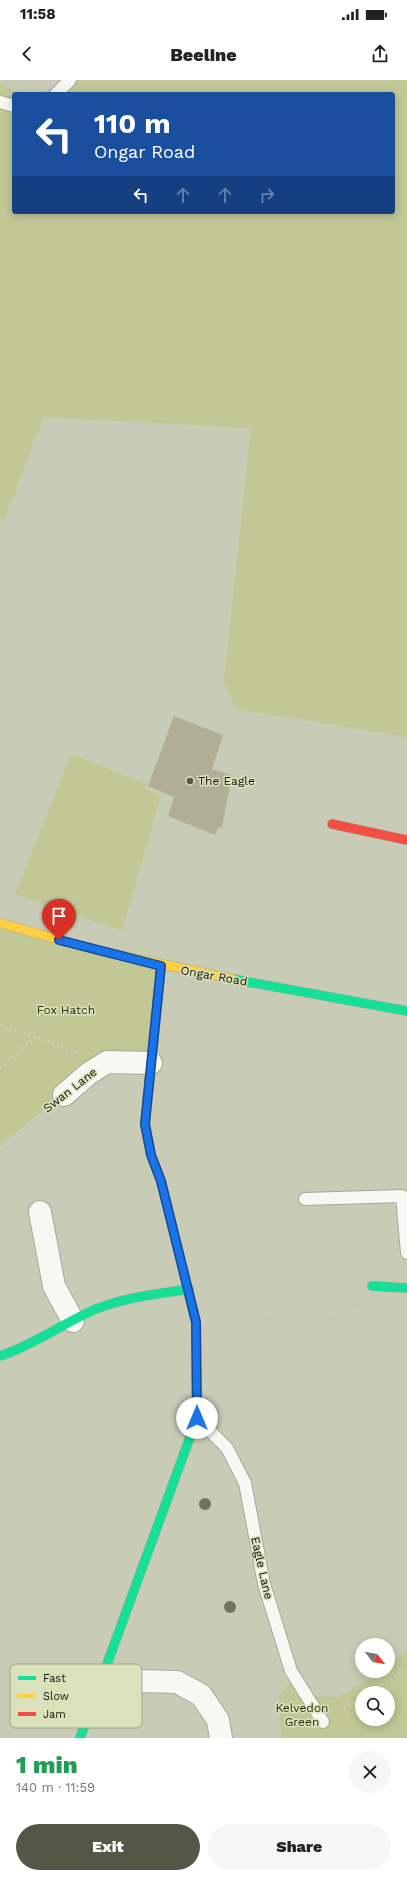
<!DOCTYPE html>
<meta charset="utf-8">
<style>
:root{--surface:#fff;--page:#f6f6f6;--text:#222;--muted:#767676;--accent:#545646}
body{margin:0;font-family:"Work Sans",sans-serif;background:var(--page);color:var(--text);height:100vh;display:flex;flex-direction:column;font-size:15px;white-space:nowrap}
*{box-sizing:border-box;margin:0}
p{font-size:13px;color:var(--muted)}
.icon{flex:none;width:22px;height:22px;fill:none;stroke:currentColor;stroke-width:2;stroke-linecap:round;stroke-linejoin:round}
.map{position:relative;height:1658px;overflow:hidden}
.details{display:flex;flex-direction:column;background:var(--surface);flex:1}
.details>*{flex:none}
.guide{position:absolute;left:12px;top:12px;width:383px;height:122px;border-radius:4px;box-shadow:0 2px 10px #0003;background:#1a4fa0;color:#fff;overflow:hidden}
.needle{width:26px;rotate:121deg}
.controls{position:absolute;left:355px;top:1558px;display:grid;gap:8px}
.controls a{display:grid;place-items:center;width:40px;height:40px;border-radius:50%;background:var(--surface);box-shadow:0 2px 10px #0003;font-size:20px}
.pin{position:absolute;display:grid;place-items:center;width:34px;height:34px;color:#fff;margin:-41px -17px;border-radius:50% 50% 50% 0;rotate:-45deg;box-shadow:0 0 4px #0007}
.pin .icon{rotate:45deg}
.me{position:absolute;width:44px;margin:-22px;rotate:0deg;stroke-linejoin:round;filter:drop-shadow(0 0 3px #0008)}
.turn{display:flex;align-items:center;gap:14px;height:84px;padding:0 16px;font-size:18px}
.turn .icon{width:52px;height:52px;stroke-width:2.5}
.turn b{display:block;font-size:28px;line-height:34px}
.lanes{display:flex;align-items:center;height:38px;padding:0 16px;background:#0003;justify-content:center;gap:20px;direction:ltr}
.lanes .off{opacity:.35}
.round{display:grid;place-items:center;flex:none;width:42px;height:42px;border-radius:21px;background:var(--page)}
.summary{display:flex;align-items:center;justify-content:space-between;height:68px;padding:0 16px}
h1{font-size:24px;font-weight:800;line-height:30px;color:#1e9e55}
.cta{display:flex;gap:8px;margin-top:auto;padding:8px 16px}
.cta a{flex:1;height:46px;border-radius:24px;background:var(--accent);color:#fff;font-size:16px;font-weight:800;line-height:46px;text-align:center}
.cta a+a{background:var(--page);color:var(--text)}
.status{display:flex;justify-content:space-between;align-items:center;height:28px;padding:0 20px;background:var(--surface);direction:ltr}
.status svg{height:11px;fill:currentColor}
header{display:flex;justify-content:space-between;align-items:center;height:52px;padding:0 16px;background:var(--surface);font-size:18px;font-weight:800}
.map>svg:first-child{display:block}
.green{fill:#c1c895;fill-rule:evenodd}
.building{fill:#b1ae96}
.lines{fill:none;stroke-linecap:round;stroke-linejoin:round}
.lane-casing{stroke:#a6a998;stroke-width:14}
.street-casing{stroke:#a6a998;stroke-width:24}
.fast-casing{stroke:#a6a998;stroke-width:10}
.slow-casing{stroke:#a6a998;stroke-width:10}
.jam-casing{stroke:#a6a998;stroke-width:10}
.path{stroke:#cccdc7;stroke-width:2.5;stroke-dasharray:2 3;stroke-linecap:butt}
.lane{stroke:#f7f7f4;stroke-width:12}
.street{stroke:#f7f7f4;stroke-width:22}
.fast{stroke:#16e098;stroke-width:9}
.slow{stroke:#ffcf43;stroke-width:9}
.jam{stroke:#f24e42;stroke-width:9}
.tree{fill:#727659}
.route-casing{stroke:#114b97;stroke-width:10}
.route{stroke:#1a73e8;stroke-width:7}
.poi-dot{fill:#545646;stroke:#dbe1bb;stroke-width:1.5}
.labels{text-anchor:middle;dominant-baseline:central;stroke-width:3;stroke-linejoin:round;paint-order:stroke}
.poi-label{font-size:12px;fill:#151609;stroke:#dbe1bb;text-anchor:start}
.street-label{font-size:12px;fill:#151609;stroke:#dbe1bb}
.park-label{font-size:12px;fill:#2b2f0d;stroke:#dbe1bb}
.key{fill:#dbe1bb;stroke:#a0a486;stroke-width:1}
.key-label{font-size:11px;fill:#151609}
</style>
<div class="status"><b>11:58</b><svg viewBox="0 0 49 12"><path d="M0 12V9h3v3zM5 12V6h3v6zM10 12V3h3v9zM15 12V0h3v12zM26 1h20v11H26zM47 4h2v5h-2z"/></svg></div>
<header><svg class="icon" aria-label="back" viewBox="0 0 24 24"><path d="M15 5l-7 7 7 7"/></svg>Beeline<svg class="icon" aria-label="share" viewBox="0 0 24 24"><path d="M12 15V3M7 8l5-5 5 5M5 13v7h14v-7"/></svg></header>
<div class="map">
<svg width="407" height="1658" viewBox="0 0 407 1658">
<rect width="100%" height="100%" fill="#c8ccb6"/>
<path class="green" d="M79 0H407V657L235 629 224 601 251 348 43 337 5 439 0 438V3L20 14H14V132H393V14H39Z
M71 674 147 704 145 708 161 716 122 851 15 814Z
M0 843 161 886 151 983 88 994 0 1067Z
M407 1571V1658H281L279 1615 295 1598 314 1616 339 1617 381 1591H388V1586ZM362 1613H388V1639H362Z"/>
<path class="building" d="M174 636 223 655 212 689 232 695 222 747 218 748 215 755 168 736 174 717 148 706Z"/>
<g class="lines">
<g class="lane-casing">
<path id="lane" d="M56 14 70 0
M0 22 14 26
M305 1119 402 1116 407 1173
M197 1338 227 1368 245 1403 264 1504 291 1591 323 1642"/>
</g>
<g class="street-casing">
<path id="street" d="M64 1015 88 994 107 982 151 983
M40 1132 54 1206 73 1241
M101 1600 177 1602 201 1615 218 1640 221 1658"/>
</g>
<g class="fast-casing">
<path id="fast" d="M232 899 407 931
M150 997 161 886
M372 1206 407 1208
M0 1276C34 1265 63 1243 96 1229 126 1217 158 1214 189 1209
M80 1658 197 1338 196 1242 189 1214"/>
</g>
<g class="slow-casing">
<path id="slow" d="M0 843 100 871 232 899
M150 997 145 1044 151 1075 161 1101 189 1214"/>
</g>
<g class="jam-casing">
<path id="jam" d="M332 744 407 760"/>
</g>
<path class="path" d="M0 945 77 972
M0 988 34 958
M0 1067 45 1030
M221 1246 285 1228 289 1237 359 1231 360 1228
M369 1613 394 1597 407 1591
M340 1631 362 1617"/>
<use href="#lane" class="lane"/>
<use href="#street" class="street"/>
<use href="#fast" class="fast"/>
<use href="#slow" class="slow"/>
<use href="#jam" class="jam"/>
</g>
<g class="tree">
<circle cx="205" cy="1424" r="6"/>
<circle cx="230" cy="1527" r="6"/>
</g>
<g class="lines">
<g class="route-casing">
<path id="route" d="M59 860 161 886 145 1044 151 1075 161 1101 196 1242 197 1338"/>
</g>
<use href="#route" class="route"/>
</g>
<circle class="poi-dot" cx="190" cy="701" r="4"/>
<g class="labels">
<g class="poi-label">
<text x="198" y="701">The Eagle</text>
</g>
<g class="street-label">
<text transform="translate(214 896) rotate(10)">Ongar Road</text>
<text transform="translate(70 1010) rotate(-38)">Swan Lane</text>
<text transform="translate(262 1488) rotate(77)">Eagle Lane</text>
</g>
<g class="park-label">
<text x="66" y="930">Fox Hatch</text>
<text x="302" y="1628">Kelvedon<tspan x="302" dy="14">Green</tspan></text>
</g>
</g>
<rect x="10" y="1584" width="132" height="64" rx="6" class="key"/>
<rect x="18" y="1596" width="18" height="4" fill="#16e098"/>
<rect x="18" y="1614" width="18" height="4" fill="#ffcf43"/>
<rect x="18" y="1632" width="18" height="4" fill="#f24e42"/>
<g class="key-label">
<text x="43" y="1602">Fast</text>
<text x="43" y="1620">Slow</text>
<text x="43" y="1638">Jam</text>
</g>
</svg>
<div class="controls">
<a><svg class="needle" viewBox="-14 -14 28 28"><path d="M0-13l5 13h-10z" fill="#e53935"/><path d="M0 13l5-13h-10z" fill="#767676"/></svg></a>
<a><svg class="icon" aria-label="search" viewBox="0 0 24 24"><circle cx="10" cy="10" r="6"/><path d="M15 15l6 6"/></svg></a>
</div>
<div class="pin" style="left:59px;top:860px;background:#d93025"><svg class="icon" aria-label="arrive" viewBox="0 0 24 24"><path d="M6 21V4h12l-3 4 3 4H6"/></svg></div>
<svg class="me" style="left:197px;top:1338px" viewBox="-20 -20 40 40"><circle r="19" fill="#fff"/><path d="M0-13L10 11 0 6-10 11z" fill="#1a73e8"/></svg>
<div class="guide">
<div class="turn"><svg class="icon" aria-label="left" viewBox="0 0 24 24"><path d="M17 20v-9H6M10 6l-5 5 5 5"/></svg><div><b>110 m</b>Ongar Road</div></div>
<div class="lanes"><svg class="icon" aria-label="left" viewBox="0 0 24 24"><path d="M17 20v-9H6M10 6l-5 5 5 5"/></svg><svg class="icon off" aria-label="ahead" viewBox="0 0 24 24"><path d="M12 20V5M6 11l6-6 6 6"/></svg><svg class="icon off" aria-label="ahead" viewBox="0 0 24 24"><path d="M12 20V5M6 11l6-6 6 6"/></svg><svg class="icon off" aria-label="right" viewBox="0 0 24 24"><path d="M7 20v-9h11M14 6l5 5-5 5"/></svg></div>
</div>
</div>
<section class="details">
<div class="summary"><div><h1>1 min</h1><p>140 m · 11:59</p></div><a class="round"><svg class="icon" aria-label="close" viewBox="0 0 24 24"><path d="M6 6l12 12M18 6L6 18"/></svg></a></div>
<div class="cta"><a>Exit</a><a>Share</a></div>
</section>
